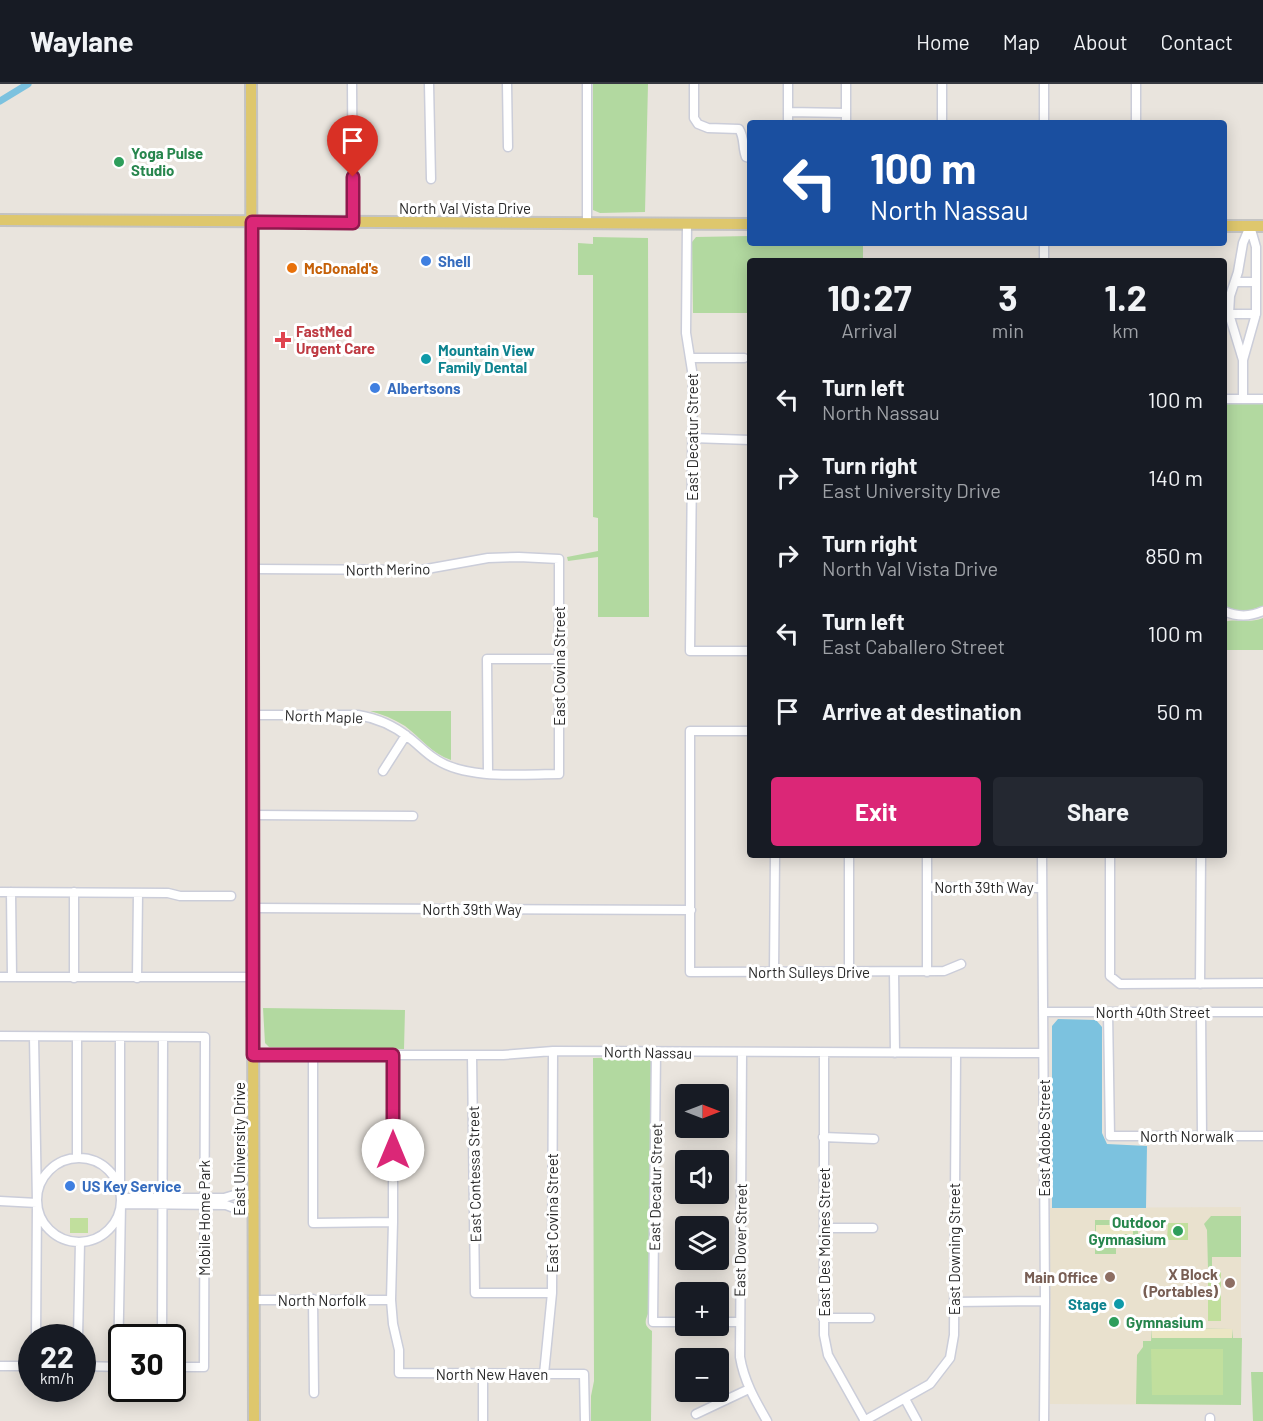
<!DOCTYPE html>
<meta charset="utf-8">
<style>
:root{--surface:#171b24;--page:#242831;--text:#f1f3f6;--muted:#9ea1a6;--line:#363941;--accent:#db2777}
body{margin:0;font-family:Barlow,sans-serif;background:var(--page);color:var(--text);height:100vh;display:flex;flex-direction:column;font-size:22px;white-space:nowrap}
*{box-sizing:border-box;margin:0}
p{font-size:20px;color:var(--muted)}
.icon{flex:none;width:33px;height:33px;fill:none;stroke:currentColor;stroke-width:2;stroke-linecap:round;stroke-linejoin:round}
.map{position:relative;flex:1;overflow:hidden}
.drawer{position:absolute;left:747px;top:174px;width:480px;height:600px;display:flex;flex-direction:column;background:var(--surface);border-radius:6px;box-shadow:0 3px 15px #0003}
.drawer>*{flex:none}
.guide{position:absolute;left:747px;top:36px;width:480px;height:126px;border-radius:6px;box-shadow:0 3px 15px #0003;background:#1a4fa0;color:#fff;overflow:hidden}
.needle{width:39px;rotate:90deg}
.tools{position:absolute;left:675px;top:1000px;display:grid;gap:12px}
.tools a{display:grid;place-items:center;width:54px;height:54px;border-radius:6px;background:var(--surface);box-shadow:0 3px 15px #0003;font-size:30px}
.speed{position:absolute;left:18px;top:1240px;display:flex;gap:12px;font-size:30px;font-weight:700;text-align:center}
.speed>*{display:grid;place-content:center;width:78px;height:78px;border-radius:50%;background:var(--surface);box-shadow:0 3px 15px #0003;line-height:1}
.speed small{font-size:15px;font-weight:400}
.speed .limit{border:3px solid #111;border-radius:9px;background:#fff;color:#111}
.pin{position:absolute;display:grid;place-items:center;width:51px;height:51px;color:#fff;margin:-62px -26px;border-radius:50% 50% 50% 0;rotate:-45deg;box-shadow:0 0 6px #0007}
.pin .icon{rotate:45deg}
.me{position:absolute;width:66px;margin:-33px;rotate:0deg;stroke-linejoin:round;filter:drop-shadow(0 0 4px #0008)}
.turn{display:flex;align-items:center;gap:21px;height:126px;padding:0 24px;font-size:27px}
.turn .icon{width:78px;height:78px;stroke-width:2.5}
.turn b{display:block;font-size:42px;line-height:51px}
.eta{display:flex;justify-content:space-evenly;align-items:center;height:102px;text-align:center}
.eta b{font-size:36px;font-weight:700;line-height:42px}
.cta{display:flex;gap:12px;margin-top:auto;padding:12px 24px}
.cta a{flex:1;height:69px;border-radius:6px;background:var(--accent);color:#fff;font-size:24px;font-weight:700;line-height:69px;text-align:center}
.cta a+a{background:var(--page);color:var(--text)}
ul{padding:0;list-style:none}
li{display:flex;align-items:center;gap:18px;height:78px;padding:0 24px}
li div{flex:1}
li b{display:block;font-size:22px}
li em{font-style:normal}
header{display:flex;align-items:center;gap:36px;box-sizing:border-box;height:84px;padding:0 30px;background:var(--surface);border-bottom:2px solid var(--line)}
header strong{font-size:28px}
nav{display:flex;gap:33px;margin-inline-start:auto;font-size:21px}
.map>svg:first-child{display:block}
.education{fill:#e9e1ce}
.green{fill:#b2d9a0}
.sand{fill:#ebe6c3}
.pitch{fill:#c1df9d}
.water{fill:#7cc2df}
.lines{fill:none;stroke-linecap:round;stroke-linejoin:round}
.canal{stroke:#7cc2df;stroke-width:7}
.minor-casing{stroke:#cbcdd9;stroke-width:11}
.major-casing{stroke:#c3c3c3;stroke-width:14}
.minor{stroke:#fff;stroke-width:8}
.major{stroke:#dec76d;stroke-width:10}
.route-casing{stroke:#8e194d;stroke-width:15}
.route{stroke:#db2777;stroke-width:10}
.leisure-dot{fill:#2e9e5b;stroke:#fff;stroke-width:2}
.shop-dot{fill:#3f7fe0;stroke:#fff;stroke-width:2}
.food-dot{fill:#e8710a;stroke:#fff;stroke-width:2}
.health-dot{fill:#e0444e;stroke:#fff;stroke-width:2}
.culture-dot{fill:#0f9aa8;stroke:#fff;stroke-width:2}
.education-dot{fill:#8d6e63;stroke:#fff;stroke-width:2}
.labels{text-anchor:middle;dominant-baseline:central;stroke-width:6;stroke-linejoin:round;paint-order:stroke}
.leisure-label{font-size:15px;font-weight:bold;fill:#27864d;stroke:#fff;text-anchor:start}
.street-label{font-size:15px;fill:#292929;stroke:#fff}
.shop-label{font-size:15px;font-weight:bold;fill:#366cbe;stroke:#fff;text-anchor:start}
.food-label{font-size:15px;font-weight:bold;fill:#c56008;stroke:#fff;text-anchor:start}
.health-label{font-size:15px;font-weight:bold;fill:#be3a42;stroke:#fff;text-anchor:start}
.culture-label{font-size:15px;font-weight:bold;fill:#0d838f;stroke:#fff;text-anchor:start}
.education-label{font-size:15px;font-weight:bold;fill:#785e54;stroke:#fff;text-anchor:end}
</style>
<header>
<strong>Waylane</strong>
<nav><a>Home</a><a>Map</a><a>About</a><a>Contact</a></nav>
</header>
<div class="map">
<svg width="1263" height="1337" viewBox="0 0 1263 1337">
<rect width="100%" height="100%" fill="#e9e4dd"/>
<path class="education" d="M1241 1123V1321L1050 1320V1124Z"/>
<path class="green" d="M593 0H648L645 128 600 129 593 126Z
M750 152V159H863V177H750V229H693L692 158 696 153Z
M593 153 648 154 649 533H598V473L568 477 567 473 598 467V434L593 433V191H578V159L593 160Z
M1224 318H1263V522L1245 528 1224 523Z
M1263 534V566H1224V538C1237 534 1248 540 1263 534Z
M370 627H451V676C432 670 421 654 405 642 394 635 382 630 370 627Z
M263 924 405 926 404 965 269 963 265 959Z
M645 973 651 977V1220C650 1231 639 1239 652 1247L651 1337H591V1312L594 1297 593 974Z
M1211 1132H1241V1173H1212V1185H1208L1207 1146 1204 1140Z
M1095 1136H1138V1156H1136L1135 1150V1151H1127L1126 1156H1116V1170H1095Z
M1152 1244 1232 1245 1233 1254H1242L1241 1321 1136 1320 1137 1271 1143 1263V1257H1151Z
M1251 1288H1263V1337H1253Z"/>
<path class="sand" d="M1096 1141H1133V1150H1096Z
M1152 1245H1232V1254H1152Z"/>
<path class="pitch" d="M70 1134H88V1149H70Z
M1168 1139H1188V1156H1167Z
M1208 1188H1221V1237H1208Z
M1151 1265H1223V1311H1152Z"/>
<path class="water" d="M1058 935 1096 936 1102 943V1049L1107 1060 1147 1062 1146 1124H1052V942Z"/>
<g class="lines">
<path class="canal" d="M0 17 28 0"/>
<g class="minor-casing">
<path id="minor" d="M352 0 353 139
M429 0 431 95
M507 0 508 63
M587 0V139
M694 0V34L698 40 708 44 739 45C745 54 742 63 746 73L750 74
M788 0V39
M846 0V39
M942 0V39
M1044 0V39
M1136 0V39
M788 28 846 29
M687 140 686 249 693 293 690 567H750
M1044 177V159
M1235 198H1256
M1229 230H1256
M691 274H744
M1243 276 1229 230 1230 212 1238 188 1243 159 1250 142
M1224 315H1263
M1243 315V276L1256 230V163L1250 142
M692 354 750 356
M252 485 421 486 488 474 519 473 559 475V690C523 690 468 696 437 676 426 670 418 660 408 653 393 641 376 634 358 631H252
M1224 527C1237 533 1250 533 1263 527
M750 647H690V888L944 887 961 880
M383 687 406 651
M488 689 487 575H559
M253 731 413 732
M1042 771 1045 1217 1044 1337
M1110 771V892L1120 900 1263 899
M927 803 1042 804
M0 808 168 809 180 812H231
M11 808 12 893
M74 808V894
M253 824 691 826
M774 888 775 771
M849 888V771
M894 888 895 969
M927 888V771
M0 893H253
M137 894 138 809
M1200 900 1201 771
M1043 928H1263
M1108 928 1110 1052H1263
M1201 928 1202 1052
M0 952 205 953 204 1283H172
M34 953 37 1119 36 1254
M77 953V1074
M120 954V1103
M656 968 653 1238H686
M742 969 740 1273C744 1297 755 1316 767 1337
M824 969V1251L828 1271 865 1337
M253 971H503L553 967 1043 969
M313 971V1139L393 1138
M393 971V1138L391 1216 393 1240 399 1266V1289L584 1290 585 1337
M472 971 475 1209H552
M823 1053 874 1055
M37 1116a42 42 0 1 1 84 0a42 42 0 1 1-84 0Z
M121 1114H224L234 1111H254
M0 1117 37 1119
M824 1144H873
M313 1215 314 1309
M254 1216H391
M954 1218 1045 1217
M823 1234H870
M718 1238H739
M78 1254 80 1158
M162 1254 163 954
M0 1282H32
M82 1282 121 1283
M118 1283 121 1120 226 1121 234 1124 254 1125
M544 1290 552 1209 553 967
M905 1315 917 1337
M696 1330 749 1305
M483 1337V1290
M864 1337 930 1300 950 1274 954 1251 956 969
M1210 1337V1334"/>
</g>
<g class="major-casing">
<path id="major" d="M251 0 254 1337
M0 136 750 140
M1224 142H1263"/>
</g>
<use href="#minor" class="minor"/>
<use href="#major" class="major"/>
</g>
<g class="lines">
<g class="route-casing">
<path id="route" d="M353 93V139L252 138 253 971H393V1066"/>
</g>
<use href="#route" class="route"/>
</g>
<g class="leisure-dot">
<circle cx="119" cy="78" r="6"/>
<circle cx="1178" cy="1147" r="6"/>
<circle cx="1114" cy="1238" r="6"/>
</g>
<g class="shop-dot">
<circle cx="426" cy="177" r="6"/>
<circle cx="375" cy="304" r="6"/>
<circle cx="70" cy="1102" r="6"/>
</g>
<circle class="food-dot" cx="292" cy="184" r="6"/>
<path class="health-dot" d="M280 247h6v6h6v6h-6v6h-6v-6h-6v-6h6z"/>
<g class="culture-dot">
<circle cx="426" cy="275" r="6"/>
<circle cx="1119" cy="1220" r="6"/>
</g>
<g class="education-dot">
<circle cx="1110" cy="1193" r="6"/>
<circle cx="1230" cy="1199" r="6"/>
</g>
<g class="labels">
<g class="leisure-label">
<text x="131" y="69">Yoga Pulse<tspan x="131" dy="17">Studio</tspan></text>
<text x="1166" y="1138" text-anchor="end">Outdoor<tspan x="1166" dy="17">Gymnasium</tspan></text>
<text x="1126" y="1238">Gymnasium</text>
</g>
<g class="street-label">
<text x="465" y="124">North Val Vista Drive</text>
<text transform="translate(692 353) rotate(-90)">East Decatur Street</text>
<text transform="translate(388 485) rotate(-1)">North Merino</text>
<text transform="translate(559 582) rotate(-90)">East Covina Street</text>
<text transform="translate(324 632) rotate(2)">North Maple</text>
<text x="984" y="803">North 39th Way</text>
<text x="472" y="825">North 39th Way</text>
<text x="809" y="888">North Sulleys Drive</text>
<text x="1153" y="928">North 40th Street</text>
<text transform="translate(648 968) rotate(1)">North Nassau</text>
<text x="1187" y="1052">North Norwalk</text>
<text transform="translate(1044 1054) rotate(-90)">East Adobe Street</text>
<text transform="translate(239 1065) rotate(-90)">East University Drive</text>
<text transform="translate(474 1090) rotate(-91)">East Contessa Street</text>
<text transform="translate(655 1103) rotate(-89)">East Decatur Street</text>
<text transform="translate(552 1129) rotate(-90)">East Covina Street</text>
<text transform="translate(204 1134) rotate(-90)">Mobile Home Park</text>
<text transform="translate(740 1156) rotate(-89)">East Dover Street</text>
<text transform="translate(824 1158) rotate(-90)">East Des Moines Street</text>
<text transform="translate(954 1165) rotate(-90)">East Downing Street</text>
<text x="322" y="1216">North Norfolk</text>
<text x="492" y="1290">North New Haven</text>
</g>
<g class="shop-label">
<text x="438" y="177">Shell</text>
<text x="387" y="304">Albertsons</text>
<text x="82" y="1102">US Key Service</text>
</g>
<g class="food-label">
<text x="304" y="184">McDonald's</text>
</g>
<g class="health-label">
<text x="296" y="247">FastMed<tspan x="296" dy="17">Urgent Care</tspan></text>
</g>
<g class="culture-label">
<text x="438" y="266">Mountain View<tspan x="438" dy="17">Family Dental</tspan></text>
<text x="1107" y="1220" text-anchor="end">Stage</text>
</g>
<g class="education-label">
<text x="1218" y="1190">X Block<tspan x="1218" dy="17">(Portables)</tspan></text>
<text x="1098" y="1193">Main Office</text>
</g>
</g>
</svg>
<div class="tools">
<a><svg class="needle" viewBox="-14 -14 28 28"><path d="M0-13l5 13h-10z" fill="#e53935"/><path d="M0 13l5-13h-10z" fill="#9ea1a6"/></svg></a>
<a><svg class="icon" aria-label="sound" viewBox="0 0 24 24"><path d="M4 9h4l5-4v14l-5-4H4zM17 9q2 3 0 6"/></svg></a>
<a><svg class="icon" aria-label="layers" viewBox="0 0 24 24"><path d="M12 4l9 5-9 5-9-5zM3 14l9 5 9-5"/></svg></a>
<a>+</a>
<a>−</a>
</div>
<div class="speed"><div>22<small>km/h</small></div><div class="limit">30</div></div>
<div class="pin" style="left:353px;top:93px;background:#d93025"><svg class="icon" aria-label="arrive" viewBox="0 0 24 24"><path d="M6 21V4h12l-3 4 3 4H6"/></svg></div>
<svg class="me" style="left:393px;top:1066px" viewBox="-20 -20 40 40"><circle r="19" fill="#fff"/><path d="M0-13L10 11 0 6-10 11z" fill="#db2777"/></svg>
<div class="guide">
<div class="turn"><svg class="icon" aria-label="left" viewBox="0 0 24 24"><path d="M17 20v-9H6M10 6l-5 5 5 5"/></svg><div><b>100 m</b>North Nassau</div></div>
</div>
<section class="drawer">
<div class="eta">
<div><b>10:27</b><p>Arrival</p></div>
<div><b>3</b><p>min</p></div>
<div><b>1.2</b><p>km</p></div>
</div>
<ul>
<li><svg class="icon" aria-label="left" viewBox="0 0 24 24"><path d="M17 20v-9H6M10 6l-5 5 5 5"/></svg><div><b>Turn left</b><p>North Nassau</p></div><em>100 m</em></li>
<li><svg class="icon" aria-label="right" viewBox="0 0 24 24"><path d="M7 20v-9h11M14 6l5 5-5 5"/></svg><div><b>Turn right</b><p>East University Drive</p></div><em>140 m</em></li>
<li><svg class="icon" aria-label="right" viewBox="0 0 24 24"><path d="M7 20v-9h11M14 6l5 5-5 5"/></svg><div><b>Turn right</b><p>North Val Vista Drive</p></div><em>850 m</em></li>
<li><svg class="icon" aria-label="left" viewBox="0 0 24 24"><path d="M17 20v-9H6M10 6l-5 5 5 5"/></svg><div><b>Turn left</b><p>East Caballero Street</p></div><em>100 m</em></li>
<li><svg class="icon" aria-label="arrive" viewBox="0 0 24 24"><path d="M6 21V4h12l-3 4 3 4H6"/></svg><div><b>Arrive at destination</b></div><em>50 m</em></li>
</ul>
<div class="cta"><a>Exit</a><a>Share</a></div>
</section>
</div>
